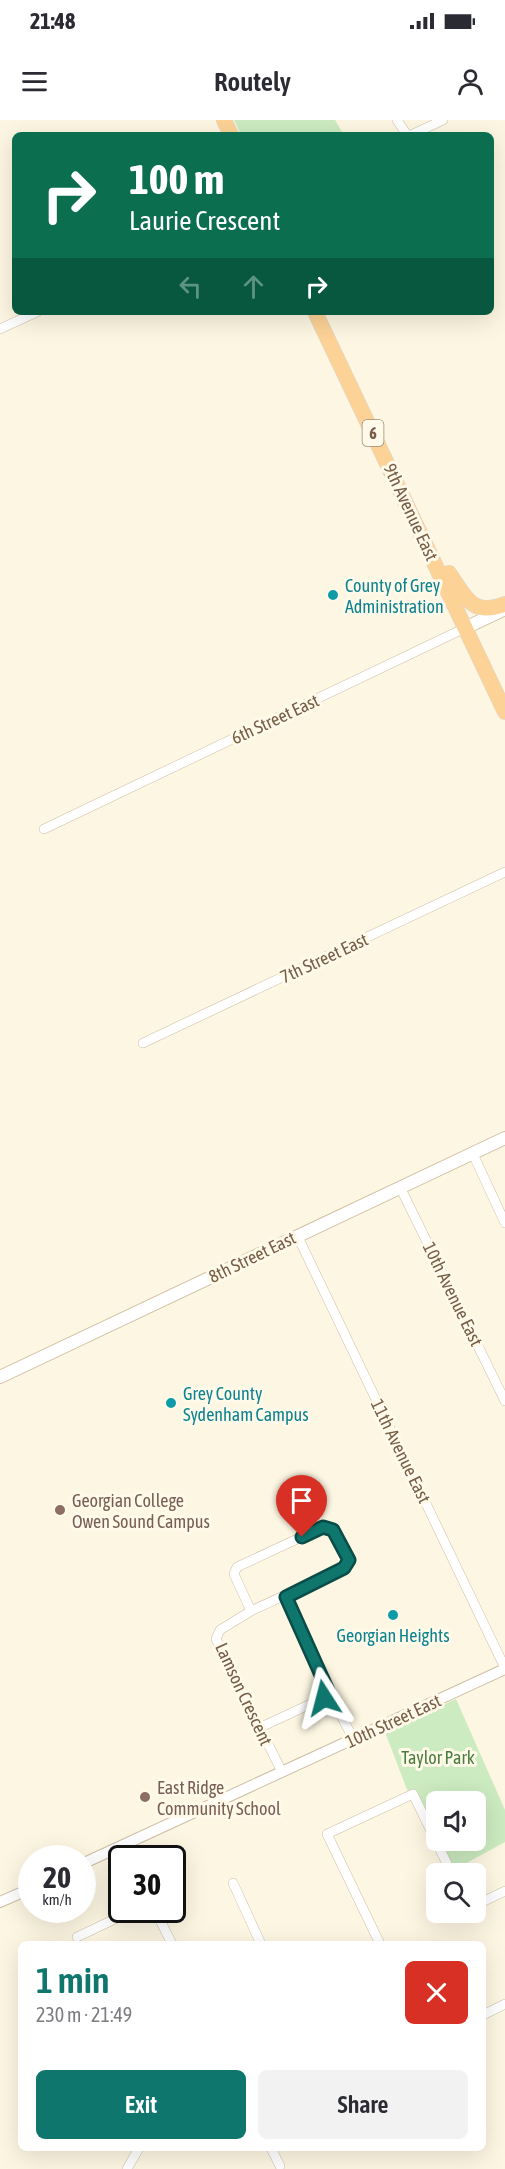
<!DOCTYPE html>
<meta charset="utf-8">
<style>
:root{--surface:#fff;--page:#f2f2f3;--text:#2b2b33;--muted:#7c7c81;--accent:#0f766e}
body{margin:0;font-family:"Asap Condensed",sans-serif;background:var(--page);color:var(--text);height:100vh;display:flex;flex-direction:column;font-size:22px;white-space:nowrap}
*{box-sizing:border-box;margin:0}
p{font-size:20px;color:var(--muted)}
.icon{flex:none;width:33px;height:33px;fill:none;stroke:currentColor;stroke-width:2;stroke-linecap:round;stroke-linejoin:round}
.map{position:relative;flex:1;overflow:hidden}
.panel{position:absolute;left:18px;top:1821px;width:468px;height:210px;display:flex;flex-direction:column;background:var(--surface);border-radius:9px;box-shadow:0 6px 24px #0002}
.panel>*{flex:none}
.banner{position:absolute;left:12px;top:12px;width:482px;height:183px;border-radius:9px;box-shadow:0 6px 24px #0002;background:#0b6e4f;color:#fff;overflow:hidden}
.buttons{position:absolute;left:426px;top:1671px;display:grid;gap:12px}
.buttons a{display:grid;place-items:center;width:60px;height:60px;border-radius:9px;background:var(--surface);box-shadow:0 6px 24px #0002;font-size:30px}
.speed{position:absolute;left:18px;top:1725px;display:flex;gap:12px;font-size:30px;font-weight:700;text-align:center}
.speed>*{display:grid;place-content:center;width:78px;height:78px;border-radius:50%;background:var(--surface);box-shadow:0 6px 24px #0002;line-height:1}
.speed small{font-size:15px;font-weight:400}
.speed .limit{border:3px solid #111;border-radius:9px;background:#fff;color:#111}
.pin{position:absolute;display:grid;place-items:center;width:51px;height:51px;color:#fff;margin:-62px -26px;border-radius:50% 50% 50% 0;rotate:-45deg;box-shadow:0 0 6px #0007}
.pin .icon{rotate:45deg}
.me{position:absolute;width:66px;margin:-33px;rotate:351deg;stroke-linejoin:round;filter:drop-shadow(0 0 4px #0008)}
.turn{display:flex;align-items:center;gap:21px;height:126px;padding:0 18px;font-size:27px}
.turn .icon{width:78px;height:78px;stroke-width:2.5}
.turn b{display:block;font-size:42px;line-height:51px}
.lanes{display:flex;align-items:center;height:57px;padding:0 18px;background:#0003;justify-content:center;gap:30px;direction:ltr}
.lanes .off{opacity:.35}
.round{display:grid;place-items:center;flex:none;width:63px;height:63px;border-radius:9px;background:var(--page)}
.headline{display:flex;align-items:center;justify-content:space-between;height:102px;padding:0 18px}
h1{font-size:36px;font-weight:600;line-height:45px;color:var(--accent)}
.primary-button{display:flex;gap:12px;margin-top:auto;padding:12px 18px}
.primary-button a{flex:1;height:69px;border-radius:9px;background:var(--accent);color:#fff;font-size:24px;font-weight:600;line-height:69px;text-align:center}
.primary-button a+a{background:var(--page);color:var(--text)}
.status{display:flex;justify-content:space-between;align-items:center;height:42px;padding:0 30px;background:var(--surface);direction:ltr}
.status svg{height:16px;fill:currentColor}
header{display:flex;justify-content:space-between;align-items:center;height:78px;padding:0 18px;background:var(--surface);font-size:27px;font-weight:600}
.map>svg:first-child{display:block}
.green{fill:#ccebc0;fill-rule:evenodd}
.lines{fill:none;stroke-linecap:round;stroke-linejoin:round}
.minor-casing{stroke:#cfbfa8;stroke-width:10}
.tertiary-casing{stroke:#cfbfa8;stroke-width:12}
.secondary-casing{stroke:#d2c0a5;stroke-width:14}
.trunk-casing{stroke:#ded8d3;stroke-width:16}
.minor{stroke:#fff;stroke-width:9}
.tertiary{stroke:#fff;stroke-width:10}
.secondary{stroke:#fff;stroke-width:12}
.trunk{stroke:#fcd296;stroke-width:15}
.route-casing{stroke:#0a4d48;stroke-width:15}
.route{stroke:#0f766e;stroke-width:10}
.culture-dot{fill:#0f9aa8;stroke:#fff9e9;stroke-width:2}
.education-dot{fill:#8d6e63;stroke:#fff9e9;stroke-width:2}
.labels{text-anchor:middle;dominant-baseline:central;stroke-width:6;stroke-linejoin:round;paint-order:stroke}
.shield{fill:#fff9e9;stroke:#9f8c78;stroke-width:1.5}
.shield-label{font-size:16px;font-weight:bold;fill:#765e47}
.street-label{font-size:18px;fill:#765e47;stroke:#fff9e9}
.culture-label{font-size:18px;fill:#0d838f;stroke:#fff9e9;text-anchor:start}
.education-label{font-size:18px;fill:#785e54;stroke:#fff9e9;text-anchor:start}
.park-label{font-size:18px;fill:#497d3f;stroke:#fff9e9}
</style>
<div class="status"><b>21:48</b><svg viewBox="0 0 49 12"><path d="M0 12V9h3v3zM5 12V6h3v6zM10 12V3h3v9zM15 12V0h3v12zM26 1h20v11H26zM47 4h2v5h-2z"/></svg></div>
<header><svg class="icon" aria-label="menu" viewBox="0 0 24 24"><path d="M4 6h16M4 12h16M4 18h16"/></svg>Routely<svg class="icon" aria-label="person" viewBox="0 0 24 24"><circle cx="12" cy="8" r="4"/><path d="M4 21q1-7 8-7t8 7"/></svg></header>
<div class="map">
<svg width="505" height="2049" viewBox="0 0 505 2049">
<rect width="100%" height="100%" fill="#fdf6e2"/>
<path class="green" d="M234 0H335L344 15H241Z
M456 1579 505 1690V1722L448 1753 411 1680 385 1612ZM436 1682H476V1720H436Z"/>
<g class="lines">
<g class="minor-casing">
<path id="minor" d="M397 0 407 15
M411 15 443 0
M0 209 37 192
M44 709 465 508
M143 923 505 752
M473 1034 505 1103
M400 1067 505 1281
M297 1115 505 1548
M286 1477 330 1575 354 1620
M251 1491 234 1454 237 1447 323 1407 333 1410 349 1440 344 1448 251 1491 220 1510 216 1519 282 1652
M259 1608 330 1575
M233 1763 261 1824
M476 1785 505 1771
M155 1790 172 1824
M77 1817 134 1790
M380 1824 327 1714 413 1674 452 1754
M483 1895 505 1884
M271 2028 280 2046
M127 2049 139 2028"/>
</g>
<g class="tertiary-casing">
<path id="tertiary" d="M82 1744 505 1549
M0 1782 32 1768"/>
</g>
<g class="secondary-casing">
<path id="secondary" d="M465 508 505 489
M0 1257 505 1018"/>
</g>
<g class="trunk-casing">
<path id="trunk" d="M224 0 231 15
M315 192 505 592
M449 453C466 477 471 497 505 484"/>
</g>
<use href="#minor" class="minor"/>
<use href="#tertiary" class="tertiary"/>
<use href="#secondary" class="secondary"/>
<use href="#trunk" class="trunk"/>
</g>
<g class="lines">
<g class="route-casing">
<path id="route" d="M302 1417 323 1407 333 1410 349 1440 344 1448 286 1477 330 1575 324 1578"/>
</g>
<use href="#route" class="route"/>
</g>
<g class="culture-dot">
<circle cx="333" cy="475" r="6"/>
<circle cx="171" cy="1283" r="6"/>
<circle cx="393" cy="1495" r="6"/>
</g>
<g class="education-dot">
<circle cx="60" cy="1390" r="6"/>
<circle cx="145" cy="1677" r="6"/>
</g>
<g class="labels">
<rect class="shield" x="362.5" y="300" width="21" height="26" rx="4.5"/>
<g class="shield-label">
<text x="373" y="313">6</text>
</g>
<g class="street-label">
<text transform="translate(411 392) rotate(65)">9th Avenue East</text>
<text transform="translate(275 599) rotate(-25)">6th Street East</text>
<text transform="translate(324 838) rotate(-25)">7th Street East</text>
<text transform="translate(252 1137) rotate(-26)">8th Street East</text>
<text transform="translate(453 1174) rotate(64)">10th Avenue East</text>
<text transform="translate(401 1331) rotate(64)">11th Avenue East</text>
<text transform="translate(244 1574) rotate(65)">Lamson Crescent</text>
<text transform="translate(393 1601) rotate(-25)">10th Street East</text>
</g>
<g class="culture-label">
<text x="345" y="465">County of Grey<tspan x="345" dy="21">Administration</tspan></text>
<text x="183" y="1273">Grey County<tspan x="183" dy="21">Sydenham Campus</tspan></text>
<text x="393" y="1515" text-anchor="middle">Georgian Heights</text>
</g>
<g class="education-label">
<text x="72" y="1380">Georgian College<tspan x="72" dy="21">Owen Sound Campus</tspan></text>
<text x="157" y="1667">East Ridge<tspan x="157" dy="21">Community School</tspan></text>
</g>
<g class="park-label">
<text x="438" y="1637">Taylor Park</text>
</g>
</g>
</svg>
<div class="buttons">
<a><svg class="icon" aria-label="sound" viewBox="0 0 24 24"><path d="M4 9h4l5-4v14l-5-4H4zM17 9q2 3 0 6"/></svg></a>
<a><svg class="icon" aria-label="search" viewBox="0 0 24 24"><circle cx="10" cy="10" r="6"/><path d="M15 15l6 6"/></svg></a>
</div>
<div class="speed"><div>20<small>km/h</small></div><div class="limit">30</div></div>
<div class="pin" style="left:302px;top:1417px;background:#d93025"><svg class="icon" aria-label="arrive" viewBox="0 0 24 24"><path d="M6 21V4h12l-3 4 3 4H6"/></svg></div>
<svg class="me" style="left:324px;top:1578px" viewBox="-20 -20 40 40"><path d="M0-17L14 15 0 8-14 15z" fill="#0f766e" stroke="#fff" stroke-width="4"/></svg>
<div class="banner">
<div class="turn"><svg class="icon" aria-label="right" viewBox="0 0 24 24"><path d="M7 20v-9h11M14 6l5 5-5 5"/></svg><div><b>100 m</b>Laurie Crescent</div></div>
<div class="lanes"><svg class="icon off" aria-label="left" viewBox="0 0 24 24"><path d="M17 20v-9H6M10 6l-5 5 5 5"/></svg><svg class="icon off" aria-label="ahead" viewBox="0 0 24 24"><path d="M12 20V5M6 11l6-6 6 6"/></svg><svg class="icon" aria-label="right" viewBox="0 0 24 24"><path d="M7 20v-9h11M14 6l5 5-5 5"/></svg></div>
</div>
<section class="panel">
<div class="headline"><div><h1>1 min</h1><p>230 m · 21:49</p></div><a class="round" style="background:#d93025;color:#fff"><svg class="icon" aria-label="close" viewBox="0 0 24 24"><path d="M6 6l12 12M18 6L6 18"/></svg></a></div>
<div class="primary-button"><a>Exit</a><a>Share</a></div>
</section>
</div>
